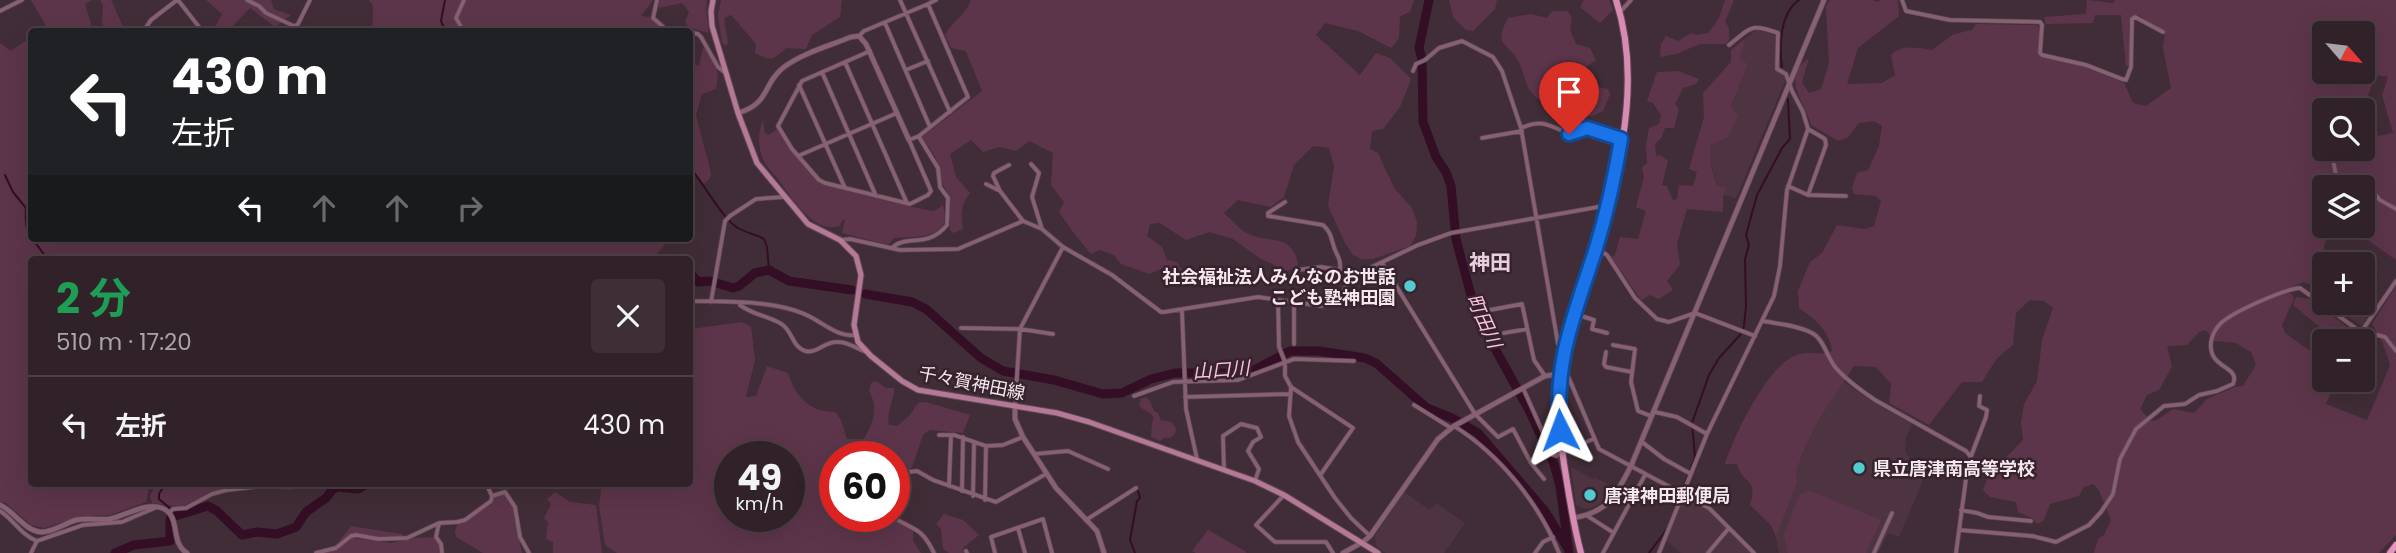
<!DOCTYPE html>
<html lang="ja">
<meta charset="utf-8">
<style>
:root{--surface:#312229;--page:#3d2f35;--text:#f1f3f6;--muted:#a8a4a8;--line:#4c3f46}
body{margin:0;font-family:Poppins,"Noto Sans JP",sans-serif;background:var(--page);color:var(--text);height:100vh;display:flex;flex-direction:column;font-size:26px;white-space:nowrap}
*{box-sizing:border-box;margin:0}
p{font-size:23px;color:var(--muted)}
.icon{flex:none;width:38px;height:38px;fill:none;stroke:currentColor;stroke-width:2;stroke-linecap:round;stroke-linejoin:round}
.map{position:relative;flex:1;overflow:hidden}
.sheet{position:absolute;left:28px;top:256px;width:665px;height:231px;display:flex;flex-direction:column;background:var(--surface);border-radius:7px;box-shadow:0 7px 28px #0002,0 0 0 2px var(--line)}
.sheet>*{flex:none}
.guide{position:absolute;left:28px;top:28px;width:665px;height:214px;border-radius:7px;box-shadow:0 7px 28px #0002,0 0 0 2px var(--line);background:#202124;color:#fff;overflow:hidden}
.needle{width:46px;rotate:118deg}
.buttons{position:absolute;left:2312px;top:21px;display:grid;gap:14px}
.buttons a{display:grid;place-items:center;width:63px;height:63px;border-radius:7px;background:var(--surface);box-shadow:0 7px 28px #0002,0 0 0 2px var(--line);font-size:35px}
.speed{position:absolute;left:714px;top:441px;display:flex;gap:14px;font-size:35px;font-weight:700;text-align:center}
.speed>*{display:grid;place-content:center;width:91px;height:91px;border-radius:50%;background:var(--surface);box-shadow:0 7px 28px #0002,0 0 0 2px var(--line);line-height:1}
.speed small{font-size:18px;font-weight:400}
.speed .limit{border:10px solid #d22;background:#fff;color:#111}
.pin{position:absolute;display:grid;place-items:center;width:60px;height:60px;color:#fff;margin:-72px -30px;border-radius:50% 50% 50% 0;rotate:-45deg;box-shadow:0 0 7px #0007}
.pin .icon{rotate:45deg}
.me{position:absolute;width:77px;margin:-38px;rotate:357deg;stroke-linejoin:round;filter:drop-shadow(0 0 5px #0008)}
.turn{display:flex;align-items:center;gap:24px;height:147px;padding:0 28px;font-size:32px}
.turn .icon{width:91px;height:91px;stroke-width:2.5}
.turn b{display:block;font-size:49px;line-height:60px}
.lanes{display:flex;align-items:center;height:66px;padding:0 28px;background:#0003;justify-content:center;gap:35px;direction:ltr}
.lanes .off{opacity:.35}
.round{display:grid;place-items:center;flex:none;width:74px;height:74px;border-radius:7px;background:var(--page)}
.summary{display:flex;align-items:center;justify-content:space-between;height:119px;padding:0 28px}
h1{font-size:42px;font-weight:700;line-height:52px;color:#1e9e55}
ul{padding:0;list-style:none}
li{display:flex;align-items:center;gap:21px;height:98px;padding:0 28px;border-top:2px solid var(--line)}
li div{flex:1}
li b{display:block;font-size:26px}
li em{font-style:normal}
.map>svg:first-child{display:block}
.built{fill:#4e3441}
.green{fill:#5d354a;fill-rule:evenodd}
.lines{fill:none;stroke-linecap:round;stroke-linejoin:round}
.stream{stroke:#340e24;stroke-width:2}
.river{stroke:#340e24;stroke-width:9}
.minor-casing{stroke:#5e4b54;stroke-width:5}
.tertiary-casing{stroke:#5e4b54;stroke-width:6}
.secondary-casing{stroke:#5e4b54;stroke-width:7}
.primary-casing{stroke:#5e4b54;stroke-width:8}
.trunk-casing{stroke:#5e4b54;stroke-width:8}
.minor{stroke:#886074;stroke-width:3.5}
.tertiary{stroke:#886074;stroke-width:4.5}
.secondary{stroke:#b67897;stroke-width:5}
.primary{stroke:#d98ab2;stroke-width:6}
.trunk{stroke:#ea92be;stroke-width:6}
.route-casing{stroke:#114b97;stroke-width:18}
.route{stroke:#1a73e8;stroke-width:12}
.poi-dot{fill:#52ccd0;stroke:#36232d;stroke-width:2.5}
.labels{text-anchor:middle;dominant-baseline:central;stroke-width:5;stroke-linejoin:round;paint-order:stroke}
.poi-label{font-size:18px;font-weight:bold;fill:#f4e7ed;stroke:#36232d;text-anchor:start}
.street-label{font-size:18px;fill:#f4e7ed;stroke:#36232d}
.water-label{font-size:19px;font-style:italic;fill:#fec1df;stroke:#36232d}
.quarter-label{font-size:21px;font-weight:bold;fill:#e9cfdb;stroke:#36232d}
</style>
<div class="map">
<svg width="2396" height="553" viewBox="0 0 2396 553">
<rect width="100%" height="100%" fill="#412d37"/>
<path class="built" d="M1756 30 1773 34 1777 37 1775 71 1787 76 1736 198 1723 195 1718 185 1710 163V146L1728 136 1731 106 1748 66 1740 58 1746 38Z
M2363 298 2374 306 2362 326 2327 303H2362Z
M1843 381 1874 403 1912 424 1906 437 1905 451 1913 465 1927 471 1899 537 1888 533 1878 553H1779L1776 537 1797 483 1796 473 1803 452 1821 416Z
M1571 467 1593 479 1594 477 1615 488 1608 498 1596 506 1586 509 1576 505Z
M1404 492 1430 510 1436 503 1465 523 1444 553H1386L1376 546 1375 536Z
M1686 497 1708 509 1727 527 1706 553H1681L1666 540 1684 499Z
M1728 532H1732L1752 553H1711Z"/>
<path class="green" d="M31 0H92L85 4 93 31H39L46 26Z
M100 0H111L125 31H111L102 24 103 5Z
M206 0H271L274 9 291 15 275 27 250 8 228 31H213L222 14Z
M369 0H653L641 16 649 17 664 31H372L373 5Z
M661 0H707L706 10 709 33 689 28 685 22 689 12 682 3 659 8V1Z
M721 0H842L840 17 812 35 806 49 786 48C773 60 772 62 755 53L756 44 731 15 724 18 728 43 726 46 722 43 718 15Z
M971 0H1414L1410 12 1400 16 1399 38 1391 48 1358 31 1325 23 1316 35 1360 75 1376 53 1390 58 1411 79 1400 107 1383 129 1372 131 1370 149 1378 153 1394 188 1412 208 1417 222 1416 236 1410 246 1373 259H1361L1353 255 1345 243 1328 206 1334 166 1329 148 1313 146 1294 165 1284 197 1271 207 1238 200 1224 213C1231 219 1238 228 1245 232 1266 245 1293 231 1298 265L1288 271 1261 259 1233 239 1209 232 1186 240 1160 223 1150 224 1147 236 1162 247 1167 260 1177 262 1182 270 1178 275 1169 276 1163 268 1150 274 1121 264 1114 255 1100 250 1091 254 1073 232 1059 212 1064 202 1051 185 1053 153 1029 141 1016 151 999 147 983 152 971 140 950 154 956 177 970 193C961 205 960 212 963 229L953 233 950 230V197L943 185 936 158 922 137 982 91 966 51 951 48 945 35C953 21 966 14 971 0Z
M1449 0H1497L1495 9 1473 31 1466 30 1453 17Z
M1584 0H1609L1613 10 1600 23 1580 7Z
M1725 0H1734L1725 21 1729 29V40L1726 44H1700L1676 54 1660 57 1661 44 1666 36 1678 41 1691 33 1696 35 1708 33 1719 18Z
M1830 0H1872L1877 2 1881 0H1898L1899 16 1858 48 1847 84 1882 83 1895 75 1891 55C1902 44 1918 48 1932 50L1954 34 1972 30 1976 24 2036 25 2039 27V56L2085 67 2124 83 2133 103 2146 106 2171 88 2163 48 2165 32 2138 15 2129 23V65L2126 67 2121 15H2095L2093 23 2046 24 2044 17 2086 14 2087 0 2113 3 2115 0H2396V260L2369 241 2377 226 2370 216 2369 205 2363 201 2362 187H2324V226H2331C2328 234 2323 246 2323 255 2323 268 2325 274 2317 287L2304 282 2261 299 2291 293 2294 299 2282 325 2285 333 2323 360 2324 380H2336L2326 404 2367 420 2390 365 2383 344 2372 324 2396 286V535L2379 553H2094L2098 539 2104 535 2111 520 2099 490 2093 484 2084 487 2079 496 2050 504 2044 520 2038 524 2030 517 2018 512 2016 502 1990 497 1983 490 1989 475 2023 440 2021 423 2024 404 2037 381 2042 340 2053 308 2044 301 2030 300 2016 313 2013 345 1997 358 1982 382H1962L1929 425 1889 403 1891 384 1876 367 1854 366 1821 416 1803 452 1796 473 1797 483 1776 537 1771 525 1750 505C1759 477 1742 485 1737 464H1725C1733 437 1770 359 1800 354 1813 351 1818 356 1832 351 1830 331 1814 318 1799 308L1798 291 1810 262 1822 253 1837 225 1864 229 1874 226 1881 201 1876 196 1854 194 1852 188 1857 173 1868 170 1879 146 1882 126 1874 121 1859 123 1847 138 1838 141 1811 125C1805 101 1780 79 1809 58L1802 82 1809 93 1821 89 1829 63 1826 6ZM2324 33H2362V72H2324ZM2376 75 2388 77 2382 95 2393 133 2378 136 2368 95ZM2324 110H2362V149H2324ZM2206 330 2214 341 2236 343 2251 352 2256 365 2243 386 2235 387 2207 399 2194 413 2173 409 2157 420 2151 421 2140 409 2147 395 2159 390 2172 366 2167 346 2187 345 2199 332Z
M1552 11H1568L1572 18 1570 30 1576 44 1590 48 1596 60 1586 67 1582 80 1592 86 1608 89 1610 94 1603 111C1598 113 1593 116 1588 117 1574 119 1537 103 1530 90 1525 83 1524 73 1520 64 1509 41 1492 48 1508 18L1531 14 1547 18Z
M31 37 32 238H670L653 259H32V483H150L146 502 110 515 77 517 45 528 31 525 6 503 0 502V43L11 51Z
M1746 38 1740 58 1748 65 1731 106 1738 116 1728 137 1710 146V163L1717 185 1726 188 1723 195V212L1687 209 1677 244 1680 265 1667 281 1673 290 1659 299 1650 295 1641 300 1611 257 1615 255 1620 237 1638 239 1646 211 1636 207 1644 177 1642 167 1647 163 1646 146 1649 128 1659 124 1661 115 1653 103 1647 101 1657 72 1678 71 1699 79 1696 84 1683 88 1675 104 1679 109 1674 128H1665L1662 137 1655 144 1656 156 1660 155 1668 161 1662 185 1667 186 1673 200 1677 199 1679 185 1693 186 1697 172 1689 169 1704 117 1703 93 1731 62V50Z
M703 48H710L718 74 716 89 702 94 696 115 711 173 710 178 704 184 690 166V67L693 63 699 66Z
M763 120 765 133 769 135 777 129C789 147 801 166 818 181 826 187 920 210 934 211L943 205C944 210 946 217 944 222 939 239 908 237 894 238L888 245 842 233 845 220 843 219 840 226C814 235 791 197 778 179 773 173 765 165 762 157 758 144 758 132 763 120Z
M2296 297 2310 299 2355 333 2348 341H2337L2293 305Z
M742 322 751 327 755 360 746 397 756 396 767 366 788 373C795 396 809 412 835 412L841 420 847 439H864C873 422 879 409 869 391L871 383 876 381 886 388H894C894 402 886 412 889 425L897 426 909 416 918 403 926 402 970 415 963 433 930 430 923 435 912 467 894 485V457H835V516H893L913 528V541L921 553H617L605 545 599 506 601 489 591 483H690V329ZM730 457H789V516H730Z
M1146 397 1150 401 1154 411 1158 413 1161 420 1171 422 1176 428C1175 436 1172 438 1164 438L1160 441 1151 437 1152 423 1154 418C1149 410 1143 411 1139 405L1141 399Z
M168 483H263L212 491 182 507 152 503 150 496 155 485 160 487Z
M1810 491 1881 520 1866 553H1788L1784 535 1800 494Z
M555 492 570 502 596 505 602 553H553V542L546 539 548 522 544 518 551 504 547 499Z
M504 494 512 504 522 553H483L456 537 455 531 458 524 489 506 493 498Z
M944 514 963 520 979 535 963 548 964 553H949L943 549 941 529 936 524Z
M351 526 402 534 404 537 383 538 352 534 337 544Z
M1208 530 1245 551 1246 553H1196L1192 551Z
M433 537 439 545 440 553H319L338 548 352 538 391 543 413 538Z"/>
<g class="lines">
<path class="stream" d="M445 0 441 21 446 32
M1782 67C1779 46 1780 13 1799 0
M690 168C703 182 723 220 738 228 746 233 756 234 764 239L767 247 769 270
M5 175 13 192 26 208C24 239 33 236 47 259
M166 483 159 494V499L178 515
M120 553 121 550
M1135 553 1130 540 1137 501 1140 498 1138 491
M1649 553 1668 528 1695 457 1692 423 1709 375 1719 358 1741 334 1744 326 1746 306 1745 259 1749 245 1746 235 1757 195 1782 148 1790 139 1788 99"/>
<path class="river" d="M1429 0 1419 48 1422 59 1423 122 1436 157 1446 172 1451 186 1456 239 1472 299 1483 327 1529 410 1554 464 1560 486 1569 553
M690 273 698 282 710 281 733 288 739 286 755 273 769 270 789 281 852 290
M865 294 912 302 926 309 981 358 1003 371 1054 380 1103 394 1122 393 1151 379 1175 373H1239L1254 370 1290 351H1319L1365 358 1376 363 1427 408 1452 418 1478 433 1545 511 1567 547
M175 516 208 506 217 511 242 535 257 532 277 534 296 527 306 512 326 498 333 489 338 487 358 489 369 483
M115 553 134 545 170 541V519"/>
<g class="minor-casing">
<path id="minor" d="M178 0 203 32
M247 0 259 6 266 13 296 27
M657 0 653 18 669 32
M900 0 950 112
M1902 0 1906 11 1950 20 2040 22 2042 25 2040 53 2042 55 2086 65 2122 79 2126 80 2131 67 2132 19 2135 17 2163 32
M928 4 936 0
M0 11 22 0
M1620 12 1631 0
M885 23 930 127
M143 32 151 20 177 0
M284 32 298 24 310 0
M464 32 456 18 464 0
M543 32 550 28 555 32
M689 32 698 34 701 37 718 67 727 74
M859 36 864 31 928 4 968 97 919 136 909 140 931 191 928 195 910 204 825 183 819 180 792 149 778 126 802 81 870 51
M845 62 906 201
M906 70 928 61
M1413 71 1416 64 1425 60 1439 48 1462 41 1493 57 1502 71 1521 128 1558 344 1564 347
M822 72 876 196
M799 85 845 188
M1521 128C1542 119 1549 125 1569 134L1587 128 1621 139
M1808 129 1825 139 1826 145 1808 195
M1482 138 1522 131
M798 156 897 113
M2333 160 2336 175 2339 178 2363 181 2380 200 2396 209
M1031 164 1039 173 1032 197 1042 229
M1009 165 994 173 993 176 1000 191 1023 221
M986 184 998 190
M1788 186 1808 195 1846 196
M1285 202 1268 213V216L1323 225C1331 232 1331 238 1334 247 1337 257 1341 257 1340 270L1353 276
M840 240 850 239 900 250 958 249 1023 221 1042 229 1063 247 1112 275 1161 312H1164L1258 297 1322 306 1339 297 1353 276 1418 245 1451 233 1598 207 1606 208
M892 248C905 234 928 249 947 225L948 198 940 187 938 168 919 137
M1596 248 1607 255 1635 298 1657 319 1669 322 1695 313 1755 336
M1382 263 1475 414 1498 437 1513 429 1531 463 1544 479
M1297 270 1321 267 1340 270
M690 301C726 302 768 300 802 313 819 319 837 338 855 335
M1278 301 1279 347 1285 362V376L1291 387 1289 416 1298 442 1335 498 1351 518 1370 536
M711 302 725 221 730 216 756 199 783 197
M1294 304V344
M740 305C754 316 774 317 784 326 793 334 793 347 805 351 817 354 824 342 836 342 847 341 855 348 866 352
M1490 310 1522 304 1534 360 1545 376
M1182 311 1186 409 1197 459
M1575 314 1594 320 1592 329 1607 333
M1763 321C1779 324 1797 325 1812 333 1824 339 1827 358 1836 368 1847 381 1862 391 1875 400L1966 451 1971 457
M961 328 1020 329 1053 334
M1504 333 1527 329
M2355 341 2396 281
M1613 345 1635 349 1631 382 1638 411 1651 416
M1606 352 1604 364 1606 367 1632 372
M1559 374 1568 376 1599 449 1709 508 1754 553
M1291 387 1353 428 1321 474
M1523 388 1553 455 1556 456 1593 439
M1134 396 1173 382 1238 380 1294 359 1354 361
M1185 397 1291 394
M1414 405 1451 428
M1015 406 1020 329 1063 247
M1655 412 1677 417 1707 434
M1454 426C1499 454 1539 503 1559 553
M939 435H954L986 446 1003 445 1023 437
M1642 442 1664 459 1691 474
M1034 454 1068 451 1108 469
M1224 470 1223 436 1241 424 1257 428 1261 437 1253 442 1248 451 1259 469 1255 481
M949 486 951 435
M894 488 908 472 917 471 933 480 996 502 1046 474
M962 491 963 437
M1284 495 1256 525 1275 542H1326L1333 553
M492 496 505 492 515 507 520 537 529 553
M973 496 974 443
M985 500 986 446
M1961 510 1977 513 1988 517 2031 521
M0 511C14 520 21 535 37 541L83 525 122 522 157 507
M169 513 173 509 186 508 212 494 227 490 263 486 292 487 303 483
M1586 515 1614 533
M891 516C914 531 921 526 934 553
M1086 520 1136 488
M439 523 436 537 441 544 442 553
M1018 528 1025 553
M1959 530 2032 536 2056 542 2089 525 2101 512 2113 494 2120 459 2136 429 2164 406 2185 404 2199 395 2217 391 2233 384C2241 365 2208 370 2211 342 2212 335 2216 328 2221 323 2233 312 2284 289 2300 288L2358 330 2385 337 2396 351
M966 551 967 553
M31 553 37 541
M316 553 336 548 351 536 356 535 378 539 407 538 439 523 457 522 465 520 491 501 492 496 486 483
M995 553 991 537 1043 519 1052 553
M1535 553 1543 542 1553 537
M1603 553 1645 475
M1659 553 1707 434 1774 296 1780 266 1787 190 1808 129 1803 112 1792 91 1786 74 1777 69 1778 33C1750 23 1752 27 1729 45
M1708 553 1729 528
M1874 553 1892 513
M1956 553 1968 464 1986 417 1987 410 1979 406 1980 396"/>
</g>
<g class="tertiary-casing">
<path id="tertiary" d="M738 113C771 103 762 84 784 67 803 53 829 46 851 37L859 36 866 44 909 140
M1015 406V419L1023 437 1056 488 1097 531 1104 553
M0 505C14 511 24 530 40 532 52 533 65 523 76 520 87 518 98 520 109 519 126 516 144 502 162 508 182 516 169 542 187 553
M1573 518C1609 512 1615 496 1631 466L1824 0
M1343 553C1353 547 1362 544 1370 536L1438 439 1454 426 1545 376 1559 374"/>
</g>
<g class="secondary-casing">
<path id="secondary" d="M713 0 711 11 712 26 738 113 757 163 808 224 840 240 856 256 861 275 854 325 858 342 871 356 902 381 918 390 1057 413 1089 422 1255 481 1284 495 1378 553"/>
</g>
<g class="primary-casing">
<path id="primary" d="M1581 553C1573 524 1569 494 1564 464 1560 434 1555 404 1559 374 1563 342 1575 312 1585 281 1613 193 1646 91 1616 0"/>
</g>
<g class="trunk-casing">
<path id="trunk" d="M2390 553 2396 545"/>
</g>
<use href="#minor" class="minor"/>
<use href="#tertiary" class="tertiary"/>
<use href="#secondary" class="secondary"/>
<use href="#primary" class="primary"/>
<use href="#trunk" class="trunk"/>
</g>
<g class="lines">
<g class="route-casing">
<path id="route" d="M1560 430C1554 359 1575 314 1596 248 1607 212 1615 176 1621 139L1587 128 1569 134"/>
</g>
<use href="#route" class="route"/>
</g>
<g class="poi-dot">
<circle cx="1410" cy="286" r="7"/>
<circle cx="1859" cy="468" r="7"/>
<circle cx="1590" cy="495" r="7"/>
</g>
<g class="labels">
<g class="poi-label">
<text x="1396" y="276" text-anchor="end">社会福祉法人みんなのお世話<tspan x="1396" dy="21">こども塾神田園</tspan></text>
<text x="1873" y="468">県立唐津南高等学校</text>
<text x="1604" y="495">唐津神田郵便局</text>
</g>
<g class="street-label">
<text transform="translate(972 383) rotate(11)">千々賀神田線</text>
</g>
<g class="water-label">
<text transform="translate(1484 321) rotate(66)">町田川</text>
<text transform="translate(1221 370) rotate(-4)">山口川</text>
</g>
<g class="quarter-label">
<text x="1490" y="262">神田</text>
</g>
</g>
</svg>
<div class="buttons">
<a><svg class="needle" viewBox="-14 -14 28 28"><path d="M0-13l5 13h-10z" fill="#e53935"/><path d="M0 13l5-13h-10z" fill="#a8a4a8"/></svg></a>
<a><svg class="icon" aria-label="search" viewBox="0 0 24 24"><circle cx="10" cy="10" r="6"/><path d="M15 15l6 6"/></svg></a>
<a><svg class="icon" aria-label="layers" viewBox="0 0 24 24"><path d="M12 4l9 5-9 5-9-5zM3 14l9 5 9-5"/></svg></a>
<a>+</a>
<a>−</a>
</div>
<div class="speed"><div>49<small>km/h</small></div><div class="limit">60</div></div>
<div class="pin" style="left:1569px;top:134px;background:#d93025"><svg class="icon" aria-label="arrive" viewBox="0 0 24 24"><path d="M6 21V4h12l-3 4 3 4H6"/></svg></div>
<svg class="me" style="left:1560px;top:430px" viewBox="-20 -20 40 40"><path d="M0-17L14 15 0 8-14 15z" fill="#1a73e8" stroke="#fff" stroke-width="4"/></svg>
<div class="guide">
<div class="turn"><svg class="icon" aria-label="left" viewBox="0 0 24 24"><path d="M17 20v-9H6M10 6l-5 5 5 5"/></svg><div><b>430 m</b>左折</div></div>
<div class="lanes"><svg class="icon" aria-label="left" viewBox="0 0 24 24"><path d="M17 20v-9H6M10 6l-5 5 5 5"/></svg><svg class="icon off" aria-label="ahead" viewBox="0 0 24 24"><path d="M12 20V5M6 11l6-6 6 6"/></svg><svg class="icon off" aria-label="ahead" viewBox="0 0 24 24"><path d="M12 20V5M6 11l6-6 6 6"/></svg><svg class="icon off" aria-label="right" viewBox="0 0 24 24"><path d="M7 20v-9h11M14 6l5 5-5 5"/></svg></div>
</div>
<section class="sheet">
<div class="summary"><div><h1>2 分</h1><p>510 m · 17:20</p></div><a class="round"><svg class="icon" aria-label="close" viewBox="0 0 24 24"><path d="M6 6l12 12M18 6L6 18"/></svg></a></div>
<ul>
<li><svg class="icon" aria-label="left" viewBox="0 0 24 24"><path d="M17 20v-9H6M10 6l-5 5 5 5"/></svg><div><b>左折</b></div><em>430 m</em></li>
</ul>
</section>
</div>
